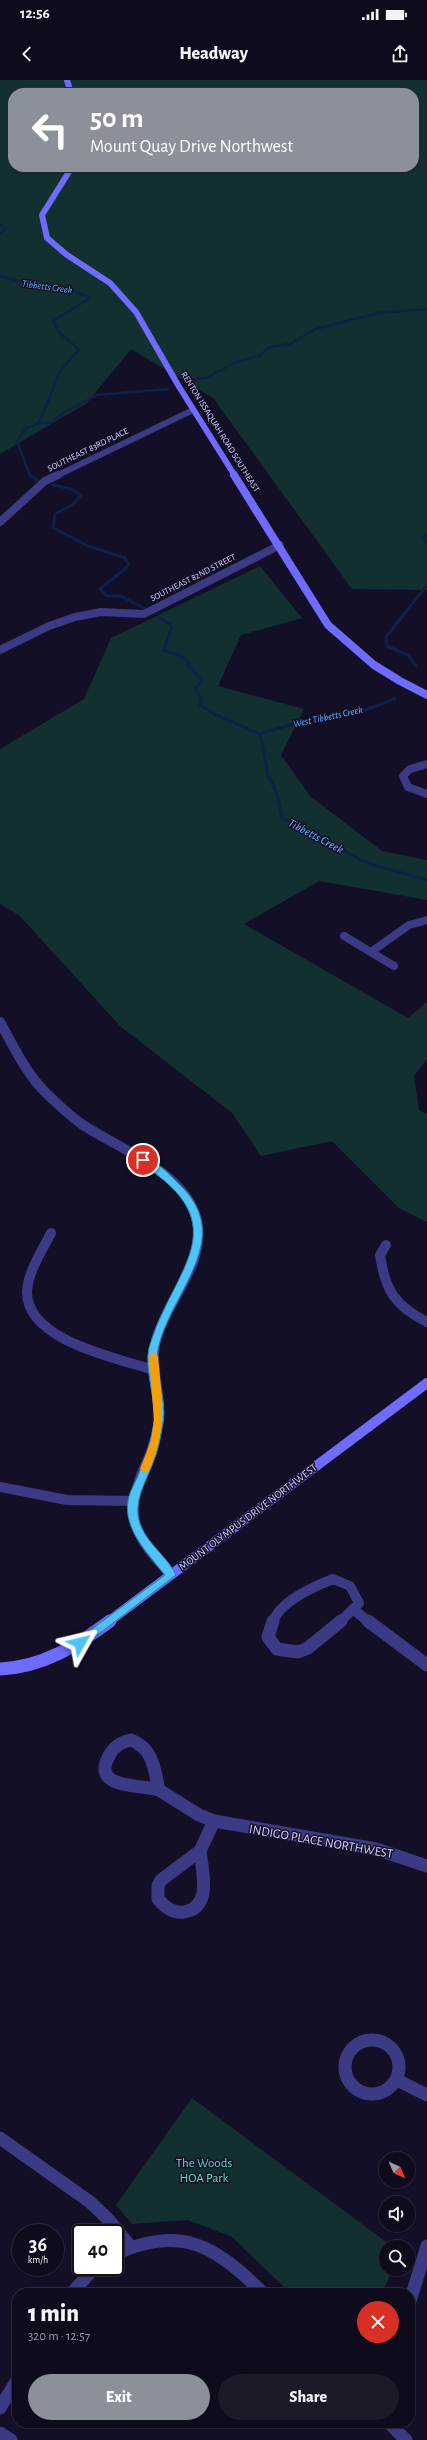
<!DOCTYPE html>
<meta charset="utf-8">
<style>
:root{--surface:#0e0b1c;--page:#1c1929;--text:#f1f3f6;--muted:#9b9ba3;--line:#2e2b3b;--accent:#8c9099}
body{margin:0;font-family:"Alegreya Sans",sans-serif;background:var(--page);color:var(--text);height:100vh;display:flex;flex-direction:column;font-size:15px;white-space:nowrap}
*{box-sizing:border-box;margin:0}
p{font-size:13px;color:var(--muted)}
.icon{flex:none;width:22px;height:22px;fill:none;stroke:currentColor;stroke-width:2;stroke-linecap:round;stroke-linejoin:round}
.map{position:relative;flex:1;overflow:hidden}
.details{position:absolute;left:12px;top:2208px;width:403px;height:140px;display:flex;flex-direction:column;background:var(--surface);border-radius:16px;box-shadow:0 1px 3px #0004,0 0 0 1px var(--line)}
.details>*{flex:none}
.guide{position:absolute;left:8px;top:8px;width:411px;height:84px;border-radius:16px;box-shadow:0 1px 3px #0004,0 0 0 1px var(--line);background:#8c9099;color:#fff;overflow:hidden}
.needle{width:26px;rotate:135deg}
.fabs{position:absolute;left:379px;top:2072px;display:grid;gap:8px}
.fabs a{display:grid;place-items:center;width:36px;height:36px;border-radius:50%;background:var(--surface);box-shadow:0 1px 3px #0004,0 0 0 1px var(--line);font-size:20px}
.speed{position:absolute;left:12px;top:2144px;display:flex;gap:8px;font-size:20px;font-weight:700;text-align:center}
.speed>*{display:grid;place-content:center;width:52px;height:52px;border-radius:50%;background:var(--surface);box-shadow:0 1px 3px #0004,0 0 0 1px var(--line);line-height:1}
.speed small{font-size:10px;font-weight:400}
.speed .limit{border:2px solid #111;border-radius:6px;background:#fff;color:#111}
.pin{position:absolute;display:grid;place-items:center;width:34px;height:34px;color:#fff;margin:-17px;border:2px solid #fff;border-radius:50%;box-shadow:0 1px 4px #0007}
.me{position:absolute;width:44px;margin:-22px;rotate:53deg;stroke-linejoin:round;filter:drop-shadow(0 0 3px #0008)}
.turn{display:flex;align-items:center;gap:14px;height:84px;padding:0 16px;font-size:18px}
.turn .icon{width:52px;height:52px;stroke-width:2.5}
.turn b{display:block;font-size:28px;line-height:34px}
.round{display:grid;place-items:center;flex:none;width:42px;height:42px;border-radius:21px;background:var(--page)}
.summary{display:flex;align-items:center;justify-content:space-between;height:68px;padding:0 16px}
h1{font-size:24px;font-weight:800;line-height:30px}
.action{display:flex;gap:8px;margin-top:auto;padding:8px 16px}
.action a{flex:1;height:46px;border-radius:24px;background:var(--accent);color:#fff;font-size:16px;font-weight:800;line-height:46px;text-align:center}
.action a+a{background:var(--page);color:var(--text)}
.status{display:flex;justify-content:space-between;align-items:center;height:28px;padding:0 20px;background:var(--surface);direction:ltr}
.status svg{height:11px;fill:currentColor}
header{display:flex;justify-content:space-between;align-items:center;height:52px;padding:0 16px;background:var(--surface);font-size:18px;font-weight:800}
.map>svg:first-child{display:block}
.green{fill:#12302f;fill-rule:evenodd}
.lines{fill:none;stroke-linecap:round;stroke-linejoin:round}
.stream-far1{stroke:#0c2248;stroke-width:2.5}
.stream{stroke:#0c2248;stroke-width:3}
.street-far3{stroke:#3d3a85;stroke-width:6}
.street-far2{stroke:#3d3a85;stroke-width:8}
.street-far1{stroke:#3d3a85;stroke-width:10}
.street{stroke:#3d3a85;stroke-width:13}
.secondary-far3{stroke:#6f6bff;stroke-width:6}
.secondary-far2{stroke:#6f6bff;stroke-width:8}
.secondary-far1{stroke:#6f6bff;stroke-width:10}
.secondary{stroke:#6f6bff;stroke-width:13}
.route{fill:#4fc3f7;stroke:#337fa1}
.slow{fill:#f59e0b}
.labels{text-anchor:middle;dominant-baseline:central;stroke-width:3;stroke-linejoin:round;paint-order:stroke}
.far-street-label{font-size:9px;fill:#d9d4ff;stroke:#130f26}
.far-water-label{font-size:10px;font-style:italic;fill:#62b6ff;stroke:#130f26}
.street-label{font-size:11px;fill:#d9d4ff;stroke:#130f26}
.water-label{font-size:12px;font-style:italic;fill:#62b6ff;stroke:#130f26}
.near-street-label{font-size:13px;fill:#d9d4ff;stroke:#130f26}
.near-park-label{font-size:13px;fill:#5fe0c0;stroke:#130f26}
</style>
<div class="status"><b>12:56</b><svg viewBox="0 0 49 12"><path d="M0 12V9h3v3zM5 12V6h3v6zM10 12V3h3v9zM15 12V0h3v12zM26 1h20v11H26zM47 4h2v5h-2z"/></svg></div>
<header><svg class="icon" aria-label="back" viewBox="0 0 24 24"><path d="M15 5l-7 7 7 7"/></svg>Headway<svg class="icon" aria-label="share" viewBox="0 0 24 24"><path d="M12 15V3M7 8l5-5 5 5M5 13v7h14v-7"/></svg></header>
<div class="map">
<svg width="427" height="2360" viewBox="0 0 427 2360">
<rect width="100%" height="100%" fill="#130f26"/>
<path class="green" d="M0 0H427V510L352 509 213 318 131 269 87 323 0 374ZM13 13H414V87H13Z
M260 486 302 538 241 555 218 606 304 629 281 675 310 716 382 771 427 780V820L319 801 244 844 408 938 427 922V979L414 996 419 1030 427 1034V1142L399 1128 332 1061 261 1076 232 1033 120 946 19 835 0 824V669L84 619 111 558Z
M192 2018 393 2167H386V2189H393L382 2213H290L232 2157 188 2140 132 2144 116 2125Z"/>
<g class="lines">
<path class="stream-far1" d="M0 144 6 148 0 154
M0 196C30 206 62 203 90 218L53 241 59 252 79 270 60 291 39 343 26 348 17 361 30 396
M186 300 206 298 236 282 259 276 270 267 290 264 316 249 377 233 427 229
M39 343H50L65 332 97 315 168 309"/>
<path class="stream" d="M30 395 37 400
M53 405 71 409 81 415 72 425 55 434 53 448 88 466 125 478 128 483 126 488 100 509 107 516H120L144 528
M427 455 423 458 427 463
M159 537 172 546 164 570 185 578 190 588 202 600 195 609 201 618 200 625 214 634 260 654 268 695 277 714 282 738 316 754 364 782 427 800
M416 586 408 575 387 566 386 557 427 505
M260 654 309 639 363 631 395 619"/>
<path class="street-far3" d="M56 396 193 330"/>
<path class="street-far2" d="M0 442 45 401 58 395
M0 570 49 546 75 537 101 532 144 534 280 465
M427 684 410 689 403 696 408 707 427 714
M344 856 394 886
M371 872 409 845 427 840"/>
<path class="street-far1" d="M0 942C14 967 26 994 48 1015 59 1025 71 1037 83 1045 121 1070 191 1094 198 1146 203 1187 168 1220 157 1257 148 1285 162 1313 159 1341 157 1357 151 1373 144 1388 122 1439 136 1457 171 1495
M51 1153C42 1171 28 1191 27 1212 27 1261 117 1278 154 1290
M386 1165 380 1175C385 1210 395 1226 427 1242
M0 1407 67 1420 133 1421
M354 1530 369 1542
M273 1542C279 1522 315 1506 333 1499L350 1506 359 1523 340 1542"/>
<path class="street" d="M273 1541 268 1557 277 1569 298 1572 308 1568 341 1541
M368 1541 427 1585
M131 1660C154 1669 154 1689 159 1710 142 1704 90 1710 109 1676 114 1666 121 1662 131 1660Z
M159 1710 199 1735 214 1741 376 1769 427 1786
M200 1771C202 1790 213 1828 184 1832 173 1834 165 1827 158 1819V1806L161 1800Z
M200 1771 214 1741
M345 1987a27 27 0 1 1 54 0a27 27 0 1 1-54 0Z
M397 2000 427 2015
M0 2058 90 2122 109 2140 130 2166
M115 2174C182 2145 214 2165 263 2213
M72 2213 95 2187
M410 2221 427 2166
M0 2328 17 2300
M389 2343 406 2360
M0 2353 11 2360"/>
<path class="secondary-far3" d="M67 0 71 13
M72 87 42 135 47 158 67 175 110 203 136 232 178 305 235 396"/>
<path class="secondary-far2" d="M234 395 328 545 374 585 400 601 427 615"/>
<path class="secondary-far1" d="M108 1542 427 1303"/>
<path class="secondary" d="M0 1589C43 1587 76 1566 110 1541"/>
</g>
<path class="route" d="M143 1077C157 1081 169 1094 179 1104 237 1159 170 1212 158 1269 154 1292 167 1319 163 1342 161 1354 159 1368 154 1380 148 1398 136 1415 138 1435 141 1460 166 1474 176 1495L80 1568 75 1563 77 1560 165 1495C149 1475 123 1449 128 1421 129 1412 136 1402 139 1393 146 1377 152 1358 154 1341 156 1320 144 1287 149 1268 172 1188 241 1147 140 1083V1078Z"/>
<path class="slow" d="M154 1272 158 1276C161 1311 167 1344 154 1378 152 1383 151 1391 145 1393L140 1389 151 1361 154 1340 149 1276Z"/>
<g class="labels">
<g class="far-street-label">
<text transform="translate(220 352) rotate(58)">RENTON ISSAQUAH ROAD SOUTHEAST</text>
<text transform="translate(88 370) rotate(-26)">SOUTHEAST 83RD PLACE</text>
<text transform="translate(193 498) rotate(-27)">SOUTHEAST 82ND STREET</text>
</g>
<g class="far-water-label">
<text transform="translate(47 207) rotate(8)">Tibbetts Creek</text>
<text transform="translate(328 637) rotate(-12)">West Tibbetts Creek</text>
</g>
<g class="street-label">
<text transform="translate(248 1437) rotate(-37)">MOUNT OLYMPUS DRIVE NORTHWEST</text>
</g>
<g class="water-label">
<text transform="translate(316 756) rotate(28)">Tibbetts Creek</text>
</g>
<g class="near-street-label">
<text transform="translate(321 1762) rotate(10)">INDIGO PLACE NORTHWEST</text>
</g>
<g class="near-park-label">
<text x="204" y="2083">The Woods<tspan x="204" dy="15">HOA Park</tspan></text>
</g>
</g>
</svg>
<div class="fabs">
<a><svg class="needle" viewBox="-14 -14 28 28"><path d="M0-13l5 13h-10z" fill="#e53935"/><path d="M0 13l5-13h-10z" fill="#9b9ba3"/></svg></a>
<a><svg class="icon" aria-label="sound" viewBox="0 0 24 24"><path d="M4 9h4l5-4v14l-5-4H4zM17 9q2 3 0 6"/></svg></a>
<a><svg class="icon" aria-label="search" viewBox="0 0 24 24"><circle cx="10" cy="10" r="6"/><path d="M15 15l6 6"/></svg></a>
</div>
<div class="speed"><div>36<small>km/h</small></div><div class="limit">40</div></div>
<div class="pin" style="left:143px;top:1080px;background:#d93025"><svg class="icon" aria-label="arrive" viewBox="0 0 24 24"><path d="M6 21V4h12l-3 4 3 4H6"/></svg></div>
<svg class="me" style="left:80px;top:1563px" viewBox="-20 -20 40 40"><path d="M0-17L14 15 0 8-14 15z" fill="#4fc3f7" stroke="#fff" stroke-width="4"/></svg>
<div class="guide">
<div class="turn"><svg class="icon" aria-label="left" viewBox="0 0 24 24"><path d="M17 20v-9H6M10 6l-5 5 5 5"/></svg><div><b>50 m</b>Mount Quay Drive Northwest</div></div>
</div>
<section class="details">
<div class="summary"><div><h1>1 min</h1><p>320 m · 12:57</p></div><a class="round" style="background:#d93025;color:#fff"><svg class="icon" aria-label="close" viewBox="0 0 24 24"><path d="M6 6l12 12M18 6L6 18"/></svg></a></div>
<div class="action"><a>Exit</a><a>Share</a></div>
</section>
</div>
